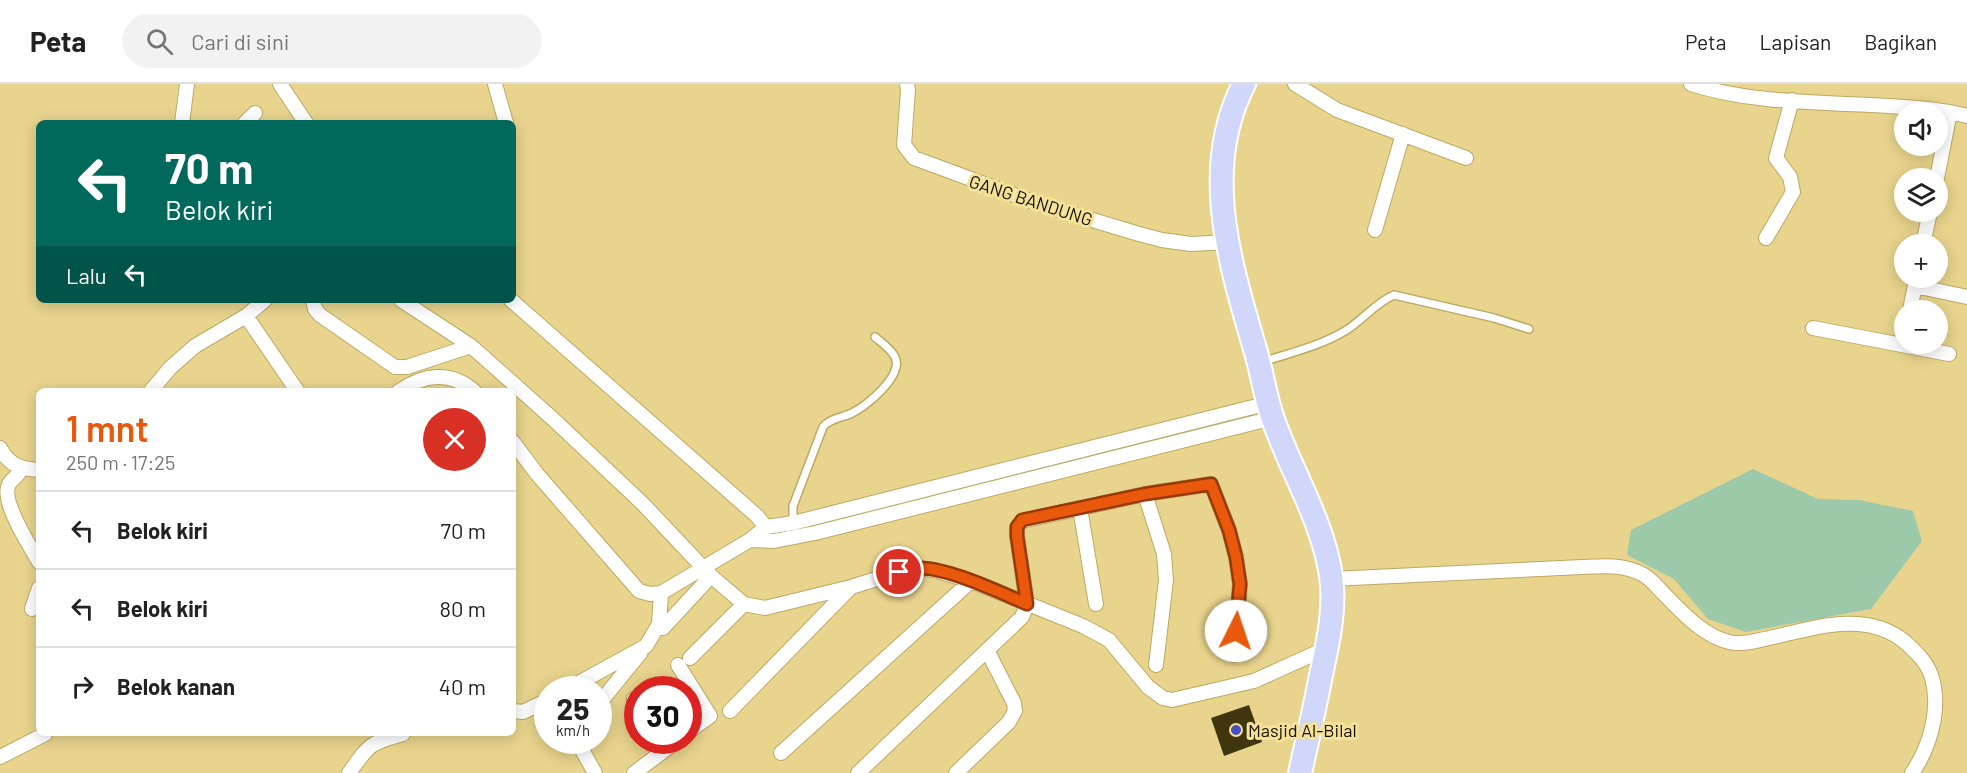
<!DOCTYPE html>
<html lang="id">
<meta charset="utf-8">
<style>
:root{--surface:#fff;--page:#f2f2f2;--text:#222;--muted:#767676;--line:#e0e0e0;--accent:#ea580c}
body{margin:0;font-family:Barlow,sans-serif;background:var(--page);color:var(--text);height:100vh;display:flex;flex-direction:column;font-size:22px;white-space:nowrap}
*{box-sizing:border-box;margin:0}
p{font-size:20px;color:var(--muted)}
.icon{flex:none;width:33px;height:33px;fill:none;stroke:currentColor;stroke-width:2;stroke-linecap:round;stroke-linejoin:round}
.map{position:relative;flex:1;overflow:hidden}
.side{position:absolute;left:36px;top:304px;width:480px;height:348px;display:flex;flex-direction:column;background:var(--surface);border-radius:9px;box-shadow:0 3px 15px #0003}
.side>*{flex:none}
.guide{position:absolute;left:36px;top:36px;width:480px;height:183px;border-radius:9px;box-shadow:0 3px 15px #0003;background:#00695c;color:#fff;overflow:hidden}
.controls{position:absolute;left:1894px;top:18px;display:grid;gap:12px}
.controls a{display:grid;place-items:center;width:54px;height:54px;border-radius:50%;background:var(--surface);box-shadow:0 3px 15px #0003;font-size:30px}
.speed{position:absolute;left:534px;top:592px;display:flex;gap:12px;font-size:30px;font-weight:700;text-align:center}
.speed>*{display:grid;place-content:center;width:78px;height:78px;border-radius:50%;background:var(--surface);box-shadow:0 3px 15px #0003;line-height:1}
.speed small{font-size:15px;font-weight:400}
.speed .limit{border:9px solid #d22;background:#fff;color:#111}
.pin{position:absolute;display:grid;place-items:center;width:51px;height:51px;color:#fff;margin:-26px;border:3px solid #fff;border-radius:50%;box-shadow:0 2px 6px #0007}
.me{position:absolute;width:66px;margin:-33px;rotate:4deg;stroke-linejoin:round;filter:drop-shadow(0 0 4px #0008)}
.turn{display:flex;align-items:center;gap:21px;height:126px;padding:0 30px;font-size:27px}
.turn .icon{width:78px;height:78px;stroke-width:2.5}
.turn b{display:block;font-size:42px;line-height:51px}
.then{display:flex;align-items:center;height:57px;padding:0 30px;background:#0003;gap:12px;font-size:22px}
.round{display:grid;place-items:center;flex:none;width:63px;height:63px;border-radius:32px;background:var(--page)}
.overview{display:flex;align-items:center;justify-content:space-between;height:102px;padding:0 30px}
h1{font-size:36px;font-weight:600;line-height:45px;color:var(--accent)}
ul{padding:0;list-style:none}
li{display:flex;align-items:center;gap:18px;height:78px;padding:0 30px;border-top:2px solid var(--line)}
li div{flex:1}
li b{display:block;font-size:22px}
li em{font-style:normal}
header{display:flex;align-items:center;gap:36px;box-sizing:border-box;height:84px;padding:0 30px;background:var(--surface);border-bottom:2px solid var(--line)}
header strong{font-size:28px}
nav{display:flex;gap:33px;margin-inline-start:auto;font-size:21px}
.search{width:420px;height:54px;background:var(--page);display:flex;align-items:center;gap:15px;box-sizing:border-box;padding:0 21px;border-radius:33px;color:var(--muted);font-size:22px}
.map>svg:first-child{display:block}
.green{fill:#9cc9aa}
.building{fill:#3f3610}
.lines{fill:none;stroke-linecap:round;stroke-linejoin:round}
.lane-casing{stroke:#bca963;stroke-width:10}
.street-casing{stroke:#bca963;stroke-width:16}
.primary-casing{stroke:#fff;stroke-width:26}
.lane{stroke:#fff;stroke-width:7}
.street{stroke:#fff;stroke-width:14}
.primary{stroke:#d0d7fa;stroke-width:22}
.route-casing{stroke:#983908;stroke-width:15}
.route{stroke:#ea580c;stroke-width:10}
.poi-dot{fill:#4850c6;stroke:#f5e299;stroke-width:2}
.labels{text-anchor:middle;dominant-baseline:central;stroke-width:6;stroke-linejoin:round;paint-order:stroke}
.street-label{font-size:18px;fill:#150f00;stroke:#f5e299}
.poi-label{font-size:18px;fill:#150f00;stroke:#f5e299;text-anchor:start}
</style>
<header>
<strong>Peta</strong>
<div class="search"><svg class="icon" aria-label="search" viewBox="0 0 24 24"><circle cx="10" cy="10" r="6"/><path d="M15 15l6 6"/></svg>Cari di sini</div>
<nav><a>Peta</a><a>Lapisan</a><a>Bagikan</a></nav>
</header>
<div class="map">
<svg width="1967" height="689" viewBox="0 0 1967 689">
<rect width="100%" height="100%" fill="#e8d48d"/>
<path class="green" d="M1753 385 1818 415 1859 416 1913 427 1922 457 1871 525 1746 548 1708 535 1674 495 1627 471 1631 446Z"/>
<path class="building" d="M1249 621 1262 658 1224 672 1211 634Z"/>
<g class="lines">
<g class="lane-casing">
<path id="lane" d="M1262 278C1290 269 1320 262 1345 247 1363 236 1375 219 1394 211L1494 234 1529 245
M793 439V422L823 343C830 334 842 334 852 329 867 322 904 291 895 273 891 265 881 258 875 253"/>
</g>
<g class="street-casing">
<path id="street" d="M280 0 306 39
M495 0 506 39
M907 0 908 6 904 61 914 74 1036 119 1139 150 1162 156 1191 160 1227 158
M1295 0 1337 26 1466 74
M1691 0C1753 20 1824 18 1889 22 1915 24 1941 25 1967 32
M182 39 187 0
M245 39 255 29
M1937 94 1950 28
M1375 146 1403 50
M1766 154 1793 108 1790 93 1776 74 1792 16
M1923 160 1930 128
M1915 202 1967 213
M313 216 315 225 320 231 395 283H407L471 262
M401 216 471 262 553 335 643 420 711 492 744 520 765 524 851 503 899 488 918 484 934 486 971 497 1083 542 1109 556 1148 603 1163 614 1172 616 1254 597 1327 564
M511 216 757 432 766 443
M1910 226 1916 196
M246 232 298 308
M1813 244 1949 270
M150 308 170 284 195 262 246 232 265 216
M398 308C423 290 451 286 475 308
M513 358 537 390 639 507 650 510 661 509 750 456 766 443 793 439 1269 319
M0 364C9 381 20 385 39 386
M19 384V389C16 393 11 396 9 400 0 417 30 462 39 478
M1145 410 1164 470 1166 496 1156 581
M1080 424 1096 520
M750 456 774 457 815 449 1273 334
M1331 495 1582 483C1602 482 1622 480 1640 489 1650 493 1657 503 1664 510 1682 528 1703 552 1729 558 1742 561 1756 557 1769 554 1814 544 1866 526 1905 558 1916 568 1928 579 1932 594 1941 625 1930 663 1912 689
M32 525 39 504
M663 544 711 492
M690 574 744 520
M678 581 710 632 688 648
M566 606 646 562 659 540 661 509
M634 615 638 621
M598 621 641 568
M513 627 523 628 548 616
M730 627 850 504
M577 657 595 689
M781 669 971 497
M0 673 45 650
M349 689C369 661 369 659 403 650
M634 689 677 657
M858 689 1022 533 1027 520 1017 452V443L1022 437 1145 410 1211 400 1229 446 1236 473 1240 500 1234 571
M956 689 1009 638 1015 627 1014 619 987 566"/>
</g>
<g class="primary-casing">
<path id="primary" d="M1244 0C1200 85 1230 179 1255 265 1262 288 1265 312 1273 335 1291 387 1323 437 1331 492 1336 527 1327 562 1320 596 1314 627 1307 658 1300 689"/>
</g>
<use href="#lane" class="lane"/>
<use href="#street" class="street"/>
<use href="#primary" class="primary"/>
</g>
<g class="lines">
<g class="route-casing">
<path id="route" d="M899 488C905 487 911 485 918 484 947 483 999 508 1027 520L1017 452V443L1022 436 1145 410 1211 400 1229 446 1236 473 1240 500 1236 547"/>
</g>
<use href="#route" class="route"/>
</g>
<circle class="poi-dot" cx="1236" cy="646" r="6"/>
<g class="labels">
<g class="street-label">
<text transform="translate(1031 116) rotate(18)">GANG BANDUNG</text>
</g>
<g class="poi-label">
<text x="1248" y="646">Masjid Al-Bilal</text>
</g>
</g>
</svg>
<div class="controls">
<a><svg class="icon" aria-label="sound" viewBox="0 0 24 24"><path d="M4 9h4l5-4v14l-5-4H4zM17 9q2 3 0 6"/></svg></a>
<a><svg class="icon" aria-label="layers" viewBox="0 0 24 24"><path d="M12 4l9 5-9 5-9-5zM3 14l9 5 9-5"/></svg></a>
<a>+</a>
<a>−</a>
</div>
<div class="speed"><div>25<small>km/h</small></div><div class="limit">30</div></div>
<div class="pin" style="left:899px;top:488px;background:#d93025"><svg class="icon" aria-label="arrive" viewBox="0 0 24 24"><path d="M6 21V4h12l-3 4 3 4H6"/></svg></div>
<svg class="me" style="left:1236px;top:547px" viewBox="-20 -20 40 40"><circle r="19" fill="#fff"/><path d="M0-13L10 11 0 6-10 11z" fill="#ea580c"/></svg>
<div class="guide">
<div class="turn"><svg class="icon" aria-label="left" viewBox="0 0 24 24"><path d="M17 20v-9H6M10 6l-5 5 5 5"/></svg><div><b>70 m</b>Belok kiri</div></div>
<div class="then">Lalu<svg class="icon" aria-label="left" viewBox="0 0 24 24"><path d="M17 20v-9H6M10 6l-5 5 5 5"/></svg></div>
</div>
<section class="side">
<div class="overview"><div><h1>1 mnt</h1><p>250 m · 17:25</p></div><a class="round" style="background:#d93025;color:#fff"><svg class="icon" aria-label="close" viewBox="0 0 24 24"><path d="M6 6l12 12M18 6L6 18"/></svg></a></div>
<ul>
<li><svg class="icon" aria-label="left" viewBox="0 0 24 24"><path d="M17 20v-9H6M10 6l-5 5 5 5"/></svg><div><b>Belok kiri</b></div><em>70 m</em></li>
<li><svg class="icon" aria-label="left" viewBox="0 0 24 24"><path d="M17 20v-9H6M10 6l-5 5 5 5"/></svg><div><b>Belok kiri</b></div><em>80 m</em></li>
<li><svg class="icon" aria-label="right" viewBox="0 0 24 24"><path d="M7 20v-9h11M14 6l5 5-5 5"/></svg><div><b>Belok kanan</b></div><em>40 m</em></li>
</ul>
</section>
</div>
